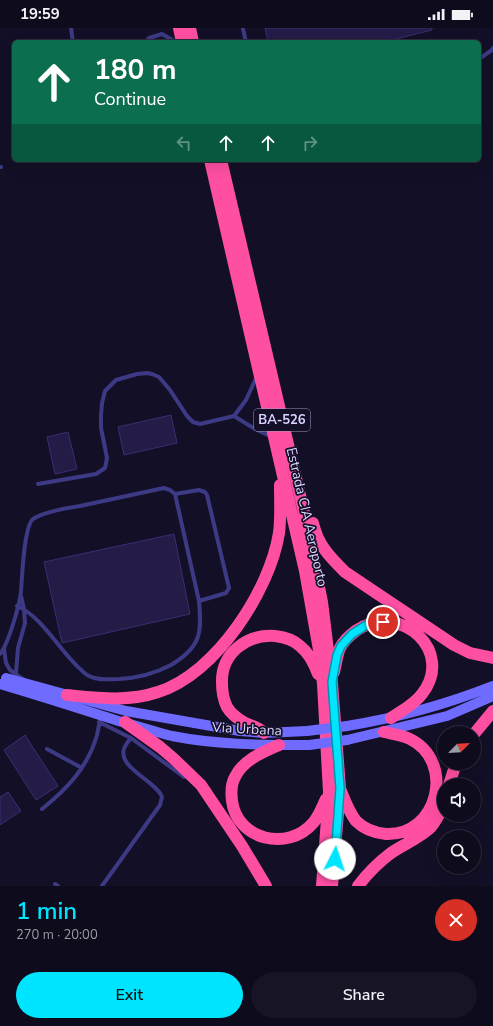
<!DOCTYPE html>
<meta charset="utf-8">
<style>
:root{--surface:#0e0b1c;--page:#171425;--text:#f1f3f6;--muted:#9b9ba3;--line:#2e2b3b;--accent:#00e5ff}
body{margin:0;font-family:"Nunito Sans",sans-serif;background:var(--page);color:var(--text);height:100vh;display:flex;flex-direction:column;font-size:15px;white-space:nowrap}
*{box-sizing:border-box;margin:0}
p{font-size:13px;color:var(--muted)}
.icon{flex:none;width:22px;height:22px;fill:none;stroke:currentColor;stroke-width:2;stroke-linecap:round;stroke-linejoin:round}
.map{position:relative;height:858px;overflow:hidden}
.details{display:flex;flex-direction:column;background:var(--surface);flex:1}
.details>*{flex:none}
.banner{position:absolute;left:12px;top:12px;width:469px;height:122px;border-radius:6px;box-shadow:0 4px 16px #0002,0 0 0 1px var(--line);background:#0b6e4f;color:#fff;overflow:hidden}
.needle{width:26px;rotate:66deg}
.fabs{position:absolute;left:437px;top:698px;display:grid;gap:8px}
.fabs a{display:grid;place-items:center;width:44px;height:44px;border-radius:50%;background:var(--surface);box-shadow:0 4px 16px #0002,0 0 0 1px var(--line);font-size:20px}
.pin{position:absolute;display:grid;place-items:center;width:34px;height:34px;color:#fff;margin:-17px;border:2px solid #fff;border-radius:50%;box-shadow:0 1px 4px #0007}
.me{position:absolute;width:44px;margin:-22px;rotate:4deg;stroke-linejoin:round;filter:drop-shadow(0 0 3px #0008)}
.turn{display:flex;align-items:center;gap:14px;height:84px;padding:0 16px;font-size:18px}
.turn .icon{width:52px;height:52px;stroke-width:2.5}
.turn b{display:block;font-size:28px;line-height:34px}
.lanes{display:flex;align-items:center;height:38px;padding:0 16px;background:#0003;justify-content:center;gap:20px;direction:ltr}
.lanes .off{opacity:.35}
.round{display:grid;place-items:center;flex:none;width:42px;height:42px;border-radius:21px;background:var(--page)}
.head{display:flex;align-items:center;justify-content:space-between;height:68px;padding:0 16px}
h1{font-size:24px;font-weight:600;line-height:30px;color:var(--accent)}
.primary-button{display:flex;gap:8px;margin-top:auto;padding:8px 16px}
.primary-button a{flex:1;height:46px;border-radius:24px;background:var(--accent);color:#111;font-size:16px;font-weight:600;line-height:46px;text-align:center}
.primary-button a+a{background:var(--page);color:var(--text)}
.status{display:flex;justify-content:space-between;align-items:center;height:28px;padding:0 20px;background:var(--surface);direction:ltr}
.status svg{height:11px;fill:currentColor}
.map>svg:first-child{display:block}
.building{fill:#241b47;stroke:#3b2d73}
.lines{fill:none;stroke-linecap:round;stroke-linejoin:round}
.lane{stroke:#3d3a85;stroke-width:4}
.secondary{stroke:#6f6bff;stroke-width:10}
.highway{stroke:#ff4fa3;stroke-width:12}
.secondary-bridge{stroke:#6f6bff;stroke-width:10}
.route-casing{stroke:#0095a6;stroke-width:10}
.route{stroke:#00e5ff;stroke-width:7}
.labels{text-anchor:middle;dominant-baseline:central;stroke-width:3.5;stroke-linejoin:round;paint-order:stroke}
.shield{fill:#130f26;stroke:#9e99be;stroke-width:1}
.shield-label{font-size:13px;font-weight:bold;fill:#d9d4ff}
.street-label{font-size:14px;fill:#d9d4ff;stroke:#130f26}
</style>
<div class="status"><b>19:59</b><svg viewBox="0 0 49 12"><path d="M0 12V9h3v3zM5 12V6h3v6zM10 12V3h3v9zM15 12V0h3v12zM26 1h20v11H26zM47 4h2v5h-2z"/></svg></div>
<div class="map">
<svg width="493" height="858" viewBox="0 0 493 858">
<rect width="100%" height="100%" fill="#130f26"/>
<path class="building" d="M265 0H432V2L384 14H268Z
M171 387 177 415 124 427 118 399Z
M68 404 77 441 55 446 47 409Z
M174 506 190 586 62 615 44 534Z
M25 707 58 758 36 772 4 722Z
M8 764 21 783 0 797V769Z"/>
<g class="lines">
<path class="lane" d="M71 0 73 14
M243 1 246 14
M146 14 149 10 162 6 176 14
M479 31 492 22 493 20
M104 132H105
M0 139H1
M234 388 255 401 272 409
M38 456 96 446 105 440 107 430 101 400V387L102 375 105 363 116 352 137 346 147 345 152 346 159 349 170 362 187 388 193 394 200 396 234 388 246 372 257 348
M175 466 199 573
M4 621 6 635 10 642 24 652
M0 626C8 617 20 576 21 563 22 550 24 498 33 491 43 484 67 480 80 478 108 472 136 466 164 460L170 462 175 466 199 462 205 464 207 467 229 560 226 565 199 573C202 605 201 619 171 637 154 646 138 650 119 651 109 651 98 653 89 648 84 646 81 641 77 638 59 621 40 587 17 578
M16 645 18 620 25 595 24 581 21 568
M99 694 131 710C128 714 125 717 124 721 118 740 156 753 162 769L160 777 102 858
M131 710 184 749
M47 721 82 740
M42 781C67 761 88 739 97 707 98 702 99 697 100 692
M55 856 58 858"/>
<path class="secondary" d="M6 650 126 683 240 703 264 705 307 703
M0 656C41 668 81 681 122 694 139 698 155 704 172 708 217 717 264 717 309 717
M347 698C397 690 445 677 493 658
M347 712 447 688 493 668"/>
<path class="highway" d="M179 0 182 14
M190 0 193 14
M210 132 305 543 319 622 323 656 329 764 322 858
M221 132 303 480 322 574 332 655 340 760 332 858
M313 495C318 517 329 528 345 544L454 617 470 625 493 630
M334 644C336 636 337 627 340 620 344 612 350 607 357 602 402 574 455 624 422 666 414 677 401 683 391 690
M67 667C98 670 129 674 158 664 216 646 270 562 279 505 281 490 280 472 280 457
M125 694 160 719 174 731 201 757 242 818 266 858
M264 705C259 699 252 698 245 695 238 691 231 686 227 679 223 671 222 663 222 655 221 625 247 606 275 608 284 609 293 611 300 618 309 625 314 635 318 646
M474 706 493 683
M279 717C263 724 243 732 235 749 231 756 231 765 232 773 237 812 288 824 313 795 319 788 322 779 326 771
M449 757 456 735
M341 763C345 773 349 784 356 793 364 801 375 805 386 806 438 808 456 734 410 711 402 707 393 706 384 704
M358 858C367 846 379 834 391 825 404 816 420 810 431 799 436 793 440 785 444 777"/>
<path class="secondary-bridge" d="M307 703 347 698
M309 717 347 712"/>
</g>
<g class="lines">
<g class="route-casing">
<path id="route" d="M335 831 340 760 332 654 337 627 341 618 352 606 368 596 383 594"/>
</g>
<use href="#route" class="route"/>
</g>
<g class="labels">
<rect class="shield" x="254" y="381" width="56" height="22" rx="3"/>
<g class="shield-label">
<text x="282" y="392">BA-526</text>
</g>
<g class="street-label">
<text transform="translate(307 489) rotate(77)">Estrada CIA Aeroporto</text>
<text transform="translate(247 701) rotate(3)">Via Urbana</text>
</g>
</g>
</svg>
<div class="fabs">
<a><svg class="needle" viewBox="-14 -14 28 28"><path d="M0-13l5 13h-10z" fill="#e53935"/><path d="M0 13l5-13h-10z" fill="#9b9ba3"/></svg></a>
<a><svg class="icon" aria-label="sound" viewBox="0 0 24 24"><path d="M4 9h4l5-4v14l-5-4H4zM17 9q2 3 0 6"/></svg></a>
<a><svg class="icon" aria-label="search" viewBox="0 0 24 24"><circle cx="10" cy="10" r="6"/><path d="M15 15l6 6"/></svg></a>
</div>
<div class="pin" style="left:383px;top:594px;background:#d93025"><svg class="icon" aria-label="arrive" viewBox="0 0 24 24"><path d="M6 21V4h12l-3 4 3 4H6"/></svg></div>
<svg class="me" style="left:335px;top:831px" viewBox="-20 -20 40 40"><circle r="19" fill="#fff"/><path d="M0-13L10 11 0 6-10 11z" fill="#00e5ff"/></svg>
<div class="banner">
<div class="turn"><svg class="icon" aria-label="ahead" viewBox="0 0 24 24"><path d="M12 20V5M6 11l6-6 6 6"/></svg><div><b>180 m</b>Continue</div></div>
<div class="lanes"><svg class="icon off" aria-label="left" viewBox="0 0 24 24"><path d="M17 20v-9H6M10 6l-5 5 5 5"/></svg><svg class="icon" aria-label="ahead" viewBox="0 0 24 24"><path d="M12 20V5M6 11l6-6 6 6"/></svg><svg class="icon" aria-label="ahead" viewBox="0 0 24 24"><path d="M12 20V5M6 11l6-6 6 6"/></svg><svg class="icon off" aria-label="right" viewBox="0 0 24 24"><path d="M7 20v-9h11M14 6l5 5-5 5"/></svg></div>
</div>
</div>
<section class="details">
<div class="head"><div><h1>1 min</h1><p>270 m · 20:00</p></div><a class="round" style="background:#d93025;color:#fff"><svg class="icon" aria-label="close" viewBox="0 0 24 24"><path d="M6 6l12 12M18 6L6 18"/></svg></a></div>
<div class="primary-button"><a>Exit</a><a>Share</a></div>
</section>
